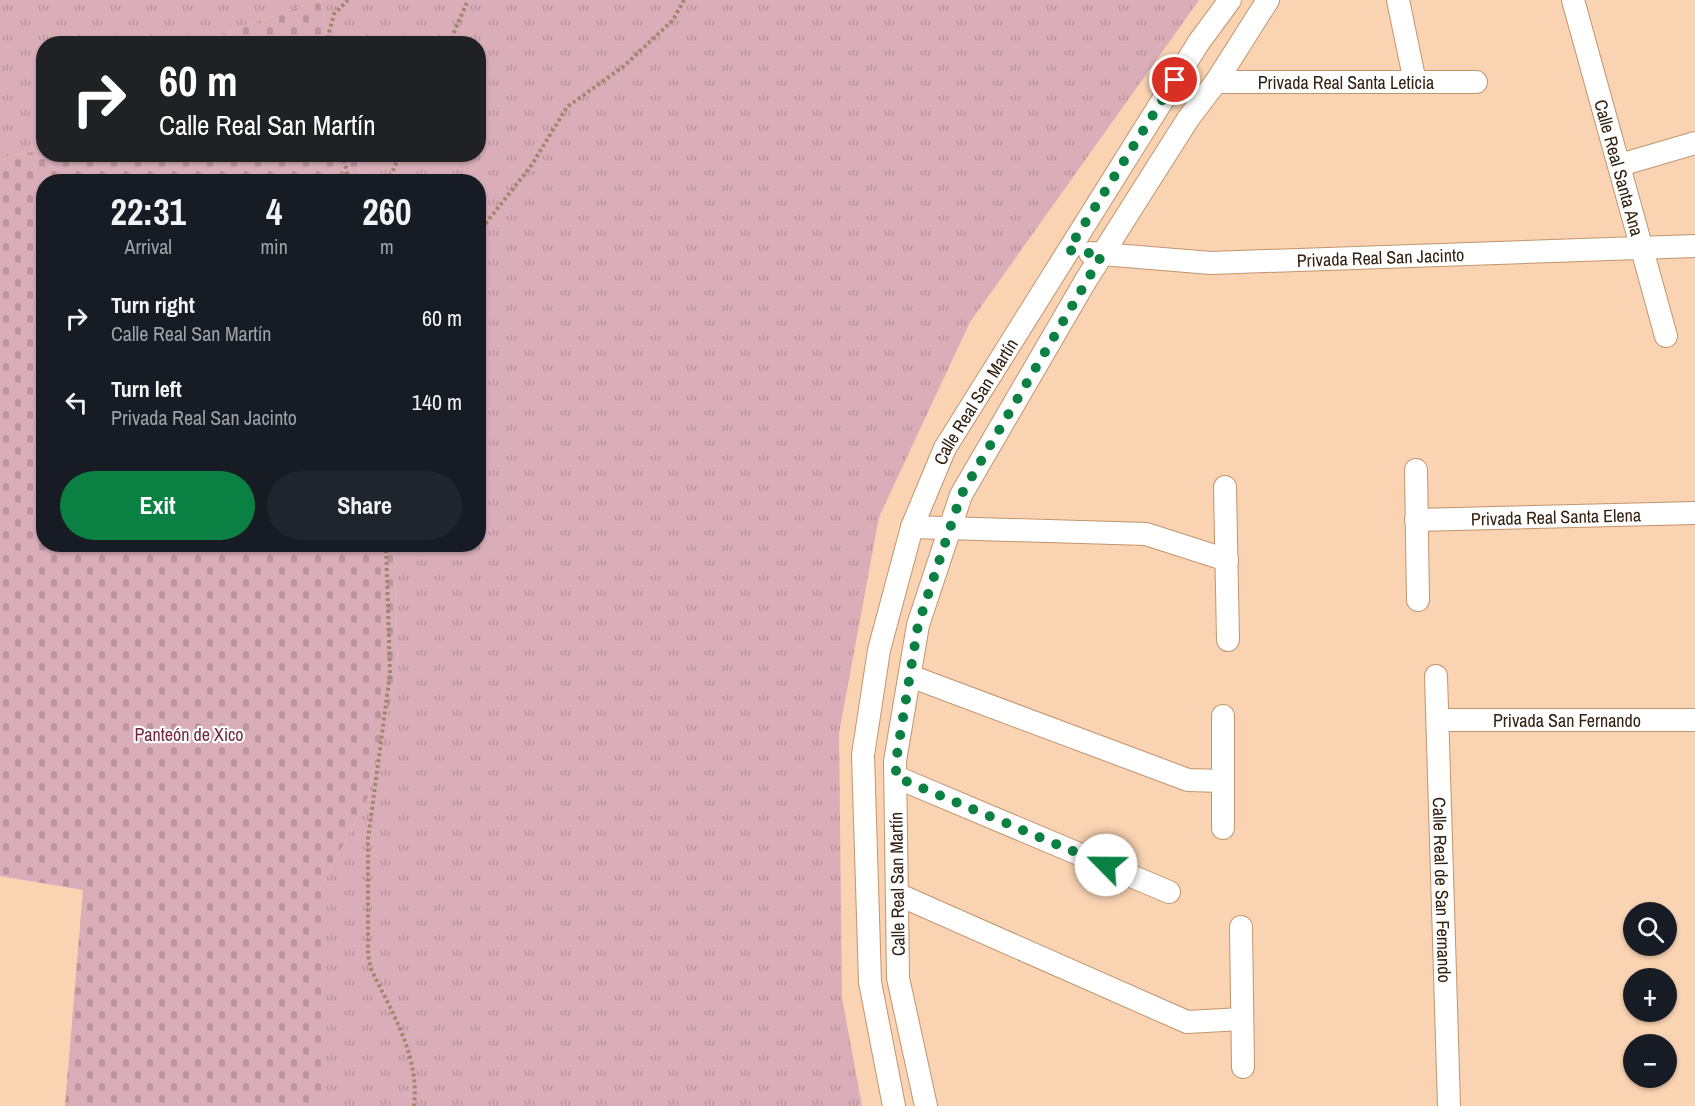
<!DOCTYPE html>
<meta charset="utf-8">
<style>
:root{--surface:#171b24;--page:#20242c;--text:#f1f3f6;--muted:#9ea1a6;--accent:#0b8043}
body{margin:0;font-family:"Archivo Narrow",sans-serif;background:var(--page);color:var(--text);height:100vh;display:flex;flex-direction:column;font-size:22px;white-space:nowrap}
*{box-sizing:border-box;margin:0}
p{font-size:20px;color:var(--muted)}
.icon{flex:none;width:33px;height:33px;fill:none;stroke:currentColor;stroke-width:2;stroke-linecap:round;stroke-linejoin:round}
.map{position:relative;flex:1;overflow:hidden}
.sheet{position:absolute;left:36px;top:174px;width:450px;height:378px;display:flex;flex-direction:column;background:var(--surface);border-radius:24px;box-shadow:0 2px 4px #0004}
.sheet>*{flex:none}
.banner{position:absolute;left:36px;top:36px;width:450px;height:126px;border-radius:24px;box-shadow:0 2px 4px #0004;background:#202124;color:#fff;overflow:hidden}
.controls{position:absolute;left:1623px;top:902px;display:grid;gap:12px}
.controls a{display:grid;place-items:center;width:54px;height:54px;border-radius:50%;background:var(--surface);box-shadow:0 2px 4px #0004;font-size:30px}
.pin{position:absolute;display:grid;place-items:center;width:51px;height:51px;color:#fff;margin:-26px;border:3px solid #fff;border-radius:50%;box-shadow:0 2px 6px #0007}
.me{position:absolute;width:66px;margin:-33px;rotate:293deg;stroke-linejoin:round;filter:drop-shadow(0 0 4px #0008)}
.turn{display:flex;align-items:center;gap:21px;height:126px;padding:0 24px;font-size:27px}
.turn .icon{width:78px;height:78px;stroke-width:2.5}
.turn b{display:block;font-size:42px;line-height:51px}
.eta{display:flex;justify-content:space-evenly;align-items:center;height:102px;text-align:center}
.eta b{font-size:36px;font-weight:800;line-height:42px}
.button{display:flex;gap:12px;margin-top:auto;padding:12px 24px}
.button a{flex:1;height:69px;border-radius:36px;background:var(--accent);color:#fff;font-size:24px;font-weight:800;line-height:69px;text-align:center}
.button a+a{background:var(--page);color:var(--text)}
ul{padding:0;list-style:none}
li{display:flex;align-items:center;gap:18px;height:84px;padding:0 24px}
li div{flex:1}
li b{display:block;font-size:22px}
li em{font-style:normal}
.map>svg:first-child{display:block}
.grass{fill:url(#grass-tufts)}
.cemetery{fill:url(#cemetery-stones)}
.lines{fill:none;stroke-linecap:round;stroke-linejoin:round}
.street-casing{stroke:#c2956d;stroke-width:24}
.path{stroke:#a4866d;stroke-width:4;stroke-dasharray:3 3;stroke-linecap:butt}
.street{stroke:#fff;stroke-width:22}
.route{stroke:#0b8043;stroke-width:10;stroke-dasharray:0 18}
.labels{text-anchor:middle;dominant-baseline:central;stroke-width:4.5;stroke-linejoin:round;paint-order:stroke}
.street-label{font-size:18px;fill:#332111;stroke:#fcfcfc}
.park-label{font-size:18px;fill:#71253f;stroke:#fcfcfc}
</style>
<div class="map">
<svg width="1695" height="1106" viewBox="0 0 1695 1106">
<defs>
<pattern id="grass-tufts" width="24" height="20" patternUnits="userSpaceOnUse" patternTransform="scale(1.5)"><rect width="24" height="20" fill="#d9aeb8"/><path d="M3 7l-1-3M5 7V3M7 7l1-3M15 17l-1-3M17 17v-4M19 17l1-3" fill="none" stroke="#bb959d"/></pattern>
<pattern id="cemetery-stones" width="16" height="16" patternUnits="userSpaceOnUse" patternTransform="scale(1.5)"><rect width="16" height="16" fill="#d9aeb8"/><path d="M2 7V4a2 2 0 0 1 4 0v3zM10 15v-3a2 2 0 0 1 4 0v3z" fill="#bb959d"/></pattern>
</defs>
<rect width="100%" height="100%" fill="#f9d3b2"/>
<path class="grass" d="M0 0H320L196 43 44 44 43 150 0 158Z
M320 0H1199L970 322 879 517 839 733 842 998 862 1106H324V881L368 797 398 670 394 545 478 544V182L362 181 356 155 478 154V44L330 43Z"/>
<path class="cemetery" d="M320 0 330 43H196Z
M43 150 44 154 356 155 362 181 44 182V544L394 545 398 670 368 797 324 881V1106H65L83 890 0 876V158Z"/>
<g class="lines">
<g class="street-casing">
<g id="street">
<path d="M1398 0 1415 82"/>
<path id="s1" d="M1573 0 1666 336"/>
<path id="s2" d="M1216 82H1476"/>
<path d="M1620 165 1695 143"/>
<path id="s3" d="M1090 253 1211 263 1695 246"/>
<path d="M1416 470 1418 600"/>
<path d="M1225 487 1228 640"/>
<path id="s4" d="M1416 520 1695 513"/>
<path d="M912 527 1146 534 1227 560"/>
<path d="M910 676 1188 780 1222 781"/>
<path id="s5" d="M1436 676 1449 1106"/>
<path id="s6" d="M1438 720H1695"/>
<path d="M896 777 1169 892"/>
<path d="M1223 828V716"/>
<path d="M897 894 1187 1022 1242 1019"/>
<path d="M1241 927 1243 1067"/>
<path id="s7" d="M894 1106 870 982 863 755 879 650 912 527 945 448 1199 42 1230 0"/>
<path d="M926 1106 898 978 895 761 918 625 961 495 1086 280 1188 119 1216 82 1268 0"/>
</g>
</g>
<path class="path" d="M326 44 334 14 348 0
M449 44 468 0
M343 154 349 182
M388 182 400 154
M478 233 531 166 567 107 624 66 673 20 684 0
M386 544 390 674 368 839V954L371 969C392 1013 420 1056 414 1106"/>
<use href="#street" class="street"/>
</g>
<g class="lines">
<path class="route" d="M1106 865 896 777V761L918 625 961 495 1102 255 1068 250 1175 80"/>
</g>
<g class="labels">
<g class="street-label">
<text stroke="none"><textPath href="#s2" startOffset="130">Privada Real Santa Leticia</textPath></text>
<text stroke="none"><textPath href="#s1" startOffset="174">Calle Real Santa Ana</textPath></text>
<text stroke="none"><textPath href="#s3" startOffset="291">Privada Real San Jacinto</textPath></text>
<text stroke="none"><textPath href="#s7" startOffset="728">Calle Real San Martín</textPath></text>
<text stroke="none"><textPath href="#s4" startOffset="140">Privada Real Santa Elena</textPath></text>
<text stroke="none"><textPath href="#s6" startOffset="129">Privada San Fernando</textPath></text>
<text transform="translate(897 884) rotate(-91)">Calle Real San Martín</text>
<text stroke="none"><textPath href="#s5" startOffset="214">Calle Real de San Fernando</textPath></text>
</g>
<g class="park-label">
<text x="189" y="734">Panteón de Xico</text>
</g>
</g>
</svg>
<div class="controls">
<a><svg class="icon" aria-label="search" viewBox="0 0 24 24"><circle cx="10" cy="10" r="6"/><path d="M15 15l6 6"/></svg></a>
<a>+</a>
<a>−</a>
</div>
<div class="pin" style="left:1175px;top:80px;background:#d93025"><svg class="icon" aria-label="arrive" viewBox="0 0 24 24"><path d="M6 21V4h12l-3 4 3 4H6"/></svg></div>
<svg class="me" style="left:1106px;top:865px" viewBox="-20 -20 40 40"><circle r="19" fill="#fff"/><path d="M0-13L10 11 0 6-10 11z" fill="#0b8043"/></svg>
<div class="banner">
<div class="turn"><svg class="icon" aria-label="right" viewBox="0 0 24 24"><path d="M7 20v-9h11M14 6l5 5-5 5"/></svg><div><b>60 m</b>Calle Real San Martín</div></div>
</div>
<section class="sheet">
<div class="eta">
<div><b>22:31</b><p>Arrival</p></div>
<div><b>4</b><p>min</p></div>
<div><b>260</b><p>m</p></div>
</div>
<ul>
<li><svg class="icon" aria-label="right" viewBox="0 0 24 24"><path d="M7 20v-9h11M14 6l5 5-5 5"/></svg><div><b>Turn right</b><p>Calle Real San Martín</p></div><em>60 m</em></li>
<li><svg class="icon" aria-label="left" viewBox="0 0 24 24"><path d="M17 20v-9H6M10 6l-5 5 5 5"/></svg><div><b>Turn left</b><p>Privada Real San Jacinto</p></div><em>140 m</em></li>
</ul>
<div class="button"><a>Exit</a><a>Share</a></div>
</section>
</div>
